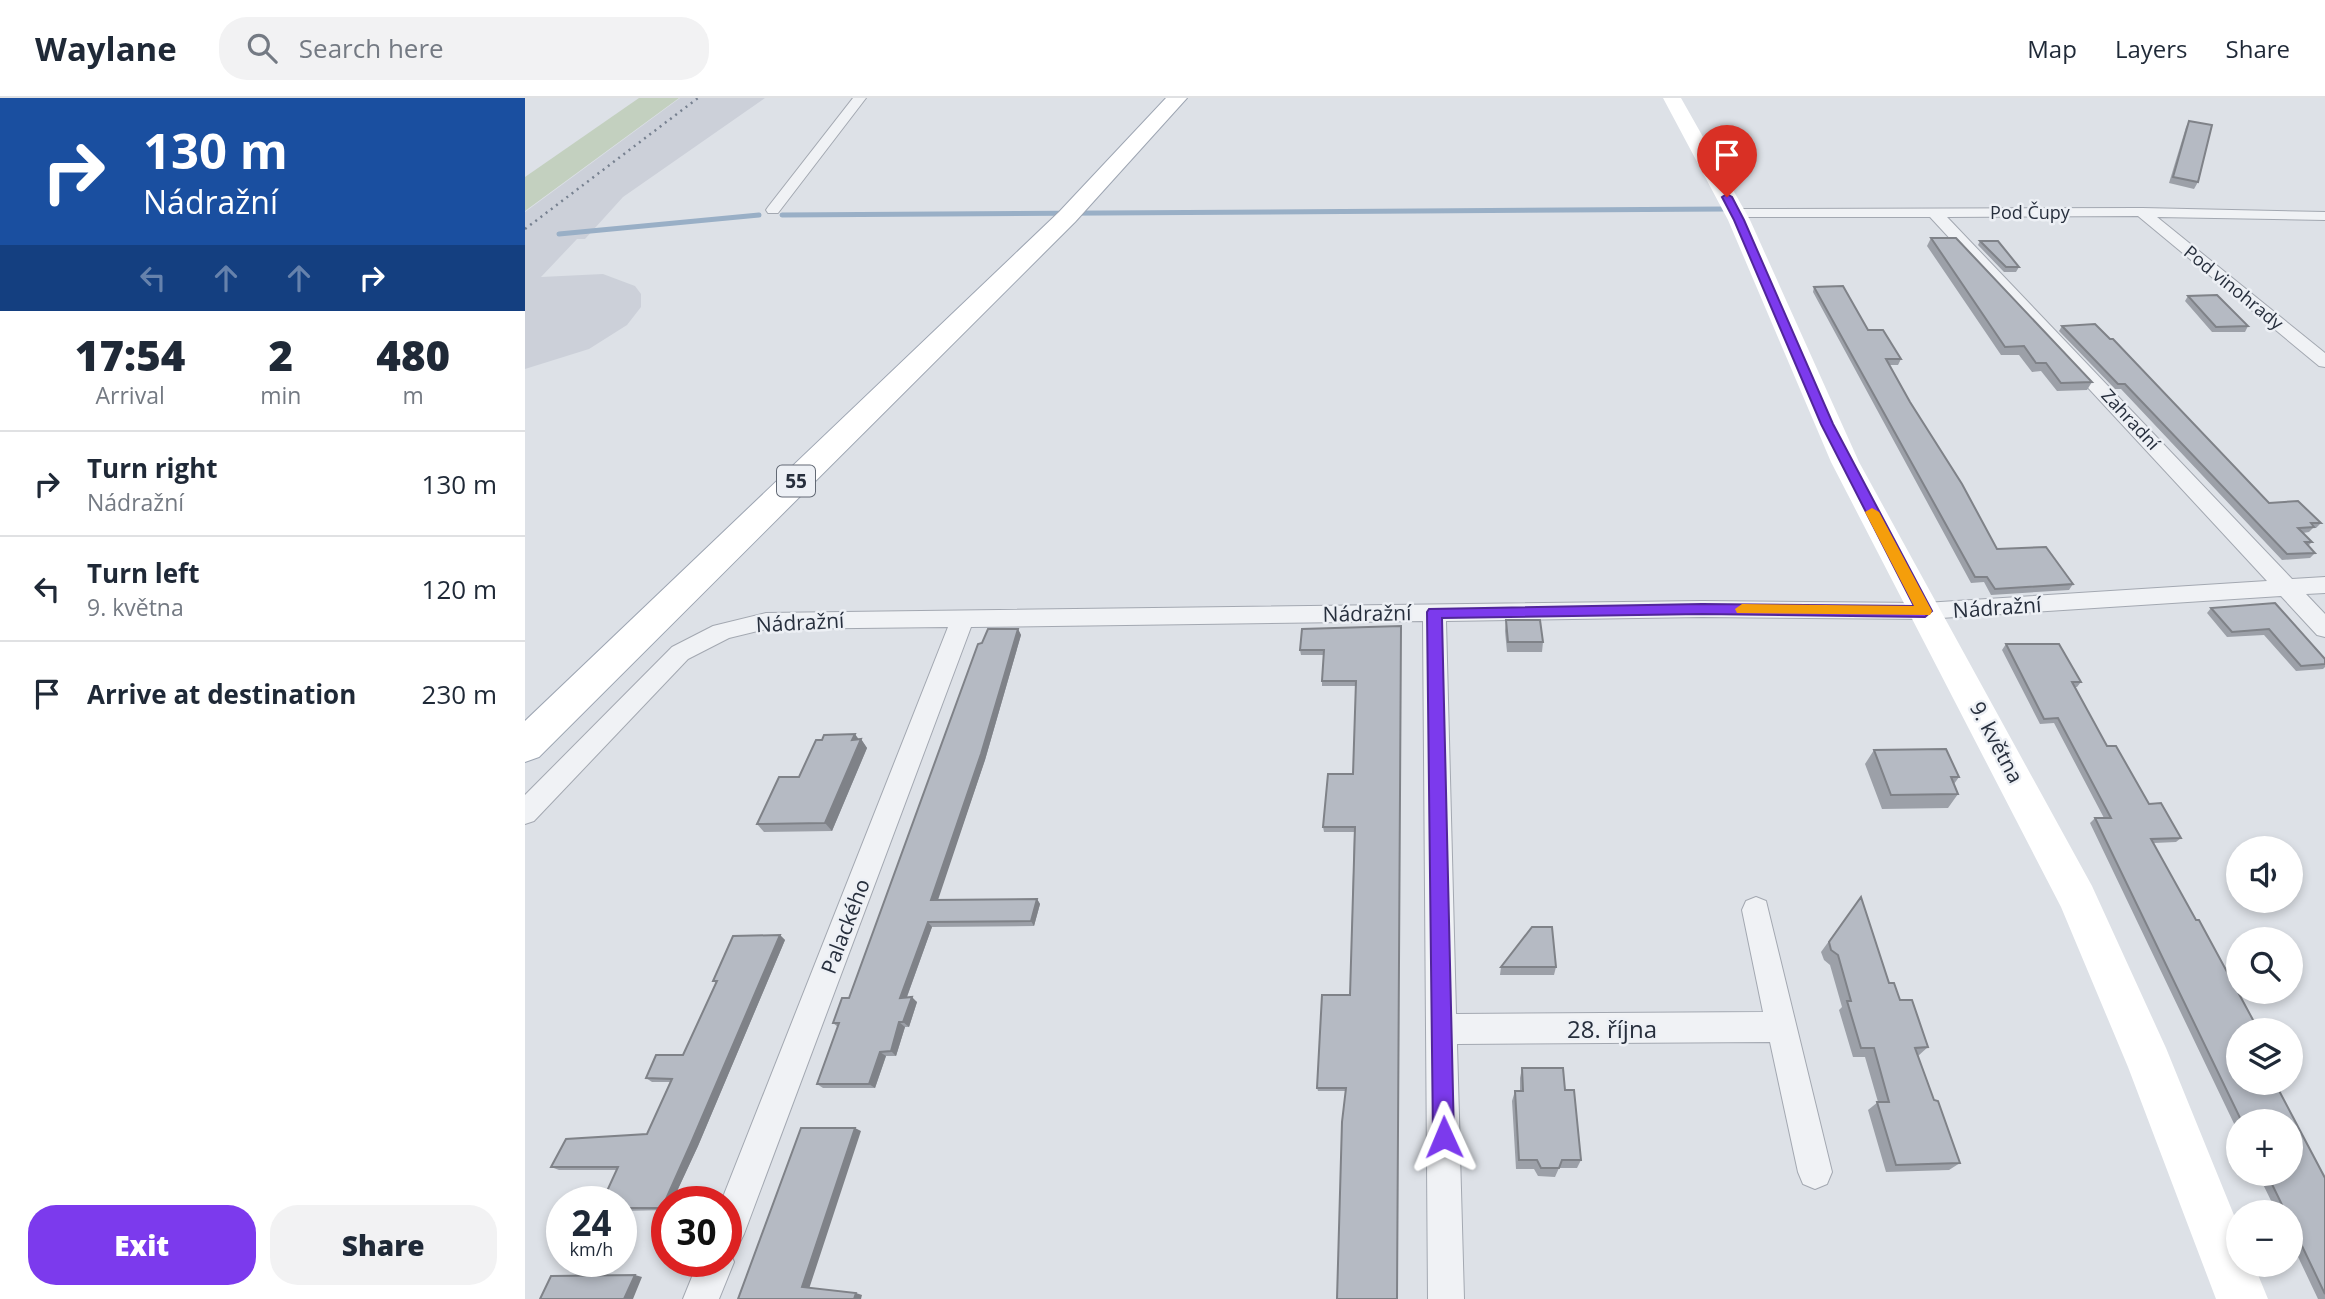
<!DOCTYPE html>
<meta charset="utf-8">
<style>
:root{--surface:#fff;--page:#f2f2f3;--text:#1f2937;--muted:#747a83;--line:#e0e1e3;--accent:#7c3aed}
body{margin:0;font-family:"Open Sans",sans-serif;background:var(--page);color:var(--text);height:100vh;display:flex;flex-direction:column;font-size:26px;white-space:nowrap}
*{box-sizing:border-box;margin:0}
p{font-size:23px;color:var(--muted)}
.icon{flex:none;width:38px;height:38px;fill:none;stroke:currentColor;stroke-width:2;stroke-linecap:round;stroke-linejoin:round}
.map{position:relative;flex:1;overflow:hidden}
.drawer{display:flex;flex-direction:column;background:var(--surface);width:525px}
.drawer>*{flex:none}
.banner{background:#1a4fa0;color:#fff;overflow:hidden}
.tools{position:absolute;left:1701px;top:738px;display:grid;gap:14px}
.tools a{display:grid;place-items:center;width:77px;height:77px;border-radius:50%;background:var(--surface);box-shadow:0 4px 10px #0003;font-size:35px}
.speed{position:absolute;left:21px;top:1088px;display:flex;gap:14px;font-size:35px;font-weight:700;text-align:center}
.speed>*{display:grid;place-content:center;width:91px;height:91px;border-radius:50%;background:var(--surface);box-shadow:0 4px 10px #0003;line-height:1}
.speed small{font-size:18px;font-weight:400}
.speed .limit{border:10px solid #d22;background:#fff;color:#111}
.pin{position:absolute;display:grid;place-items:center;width:60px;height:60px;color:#fff;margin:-72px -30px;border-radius:50% 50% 50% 0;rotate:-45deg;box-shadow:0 0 7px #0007}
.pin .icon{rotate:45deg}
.me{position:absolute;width:77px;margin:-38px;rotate:359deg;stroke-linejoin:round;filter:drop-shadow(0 0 5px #0008)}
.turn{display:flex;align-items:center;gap:24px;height:147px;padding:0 28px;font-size:32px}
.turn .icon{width:91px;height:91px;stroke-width:2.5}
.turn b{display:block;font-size:49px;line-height:60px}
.lanes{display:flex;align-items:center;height:66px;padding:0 28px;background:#0003;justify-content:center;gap:35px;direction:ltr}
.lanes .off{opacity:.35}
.eta{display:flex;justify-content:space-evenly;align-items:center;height:119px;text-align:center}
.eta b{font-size:42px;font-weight:800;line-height:49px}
.primary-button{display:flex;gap:14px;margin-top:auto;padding:14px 28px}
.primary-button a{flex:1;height:80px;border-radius:28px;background:var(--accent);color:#fff;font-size:28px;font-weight:800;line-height:80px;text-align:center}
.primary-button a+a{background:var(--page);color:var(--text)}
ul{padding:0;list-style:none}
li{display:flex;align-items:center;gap:21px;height:105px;padding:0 28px;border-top:2px solid var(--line)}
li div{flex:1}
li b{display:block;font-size:26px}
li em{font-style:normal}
header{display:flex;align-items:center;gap:42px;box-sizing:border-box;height:98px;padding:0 35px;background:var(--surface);border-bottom:2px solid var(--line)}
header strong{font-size:33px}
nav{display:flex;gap:38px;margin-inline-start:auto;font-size:24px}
.search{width:490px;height:63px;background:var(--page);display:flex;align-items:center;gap:18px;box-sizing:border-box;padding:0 24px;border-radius:28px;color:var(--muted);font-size:26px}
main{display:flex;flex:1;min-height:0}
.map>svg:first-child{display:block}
.built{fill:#ccd0d9}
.green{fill:#c3d0bf}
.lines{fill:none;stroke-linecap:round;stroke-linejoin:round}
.stream{stroke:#99afc6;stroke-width:5}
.street-casing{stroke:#a3a8b1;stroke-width:2}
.primary-casing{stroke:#9da5b2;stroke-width:2}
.street{fill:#f0f2f5;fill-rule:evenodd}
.secondary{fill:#fff;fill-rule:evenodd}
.primary{fill:#fff;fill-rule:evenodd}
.rail{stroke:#778190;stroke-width:2.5;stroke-dasharray:2 4.5;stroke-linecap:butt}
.wall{fill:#9ca0a8}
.shaded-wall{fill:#7f8288}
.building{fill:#b5bac3;stroke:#7f8288;stroke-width:2}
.route{fill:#7c3aed;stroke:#51269a;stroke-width:2}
.slow{fill:#f59e0b}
.labels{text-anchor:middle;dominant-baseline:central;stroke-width:5;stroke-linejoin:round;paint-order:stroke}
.far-street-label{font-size:18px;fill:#272f3d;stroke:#edf0f5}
.shield{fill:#edf0f5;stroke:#626974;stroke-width:2}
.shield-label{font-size:19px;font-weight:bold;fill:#272f3d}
.street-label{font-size:21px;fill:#272f3d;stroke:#edf0f5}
.near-street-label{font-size:24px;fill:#272f3d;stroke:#edf0f5}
</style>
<header>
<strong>Waylane</strong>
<div class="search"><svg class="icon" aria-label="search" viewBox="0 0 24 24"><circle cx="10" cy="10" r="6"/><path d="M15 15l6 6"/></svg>Search here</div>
<nav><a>Map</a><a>Layers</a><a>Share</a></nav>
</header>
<main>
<section class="drawer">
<div class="banner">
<div class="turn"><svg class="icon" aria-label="right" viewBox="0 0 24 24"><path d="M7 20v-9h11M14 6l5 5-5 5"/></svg><div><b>130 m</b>Nádražní</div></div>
<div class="lanes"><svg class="icon off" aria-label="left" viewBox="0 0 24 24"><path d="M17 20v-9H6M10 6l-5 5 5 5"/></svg><svg class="icon off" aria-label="ahead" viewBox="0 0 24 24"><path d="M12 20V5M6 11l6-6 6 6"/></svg><svg class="icon off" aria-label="ahead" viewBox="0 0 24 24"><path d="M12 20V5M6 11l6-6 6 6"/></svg><svg class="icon" aria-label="right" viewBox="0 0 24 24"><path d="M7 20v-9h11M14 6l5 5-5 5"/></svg></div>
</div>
<div class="eta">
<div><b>17:54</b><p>Arrival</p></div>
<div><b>2</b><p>min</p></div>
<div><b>480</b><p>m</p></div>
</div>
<ul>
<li><svg class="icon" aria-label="right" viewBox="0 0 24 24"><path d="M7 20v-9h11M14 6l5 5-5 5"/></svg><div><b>Turn right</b><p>Nádražní</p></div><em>130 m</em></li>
<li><svg class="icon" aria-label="left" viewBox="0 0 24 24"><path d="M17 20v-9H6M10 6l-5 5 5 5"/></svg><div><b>Turn left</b><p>9. května</p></div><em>120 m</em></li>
<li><svg class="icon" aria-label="arrive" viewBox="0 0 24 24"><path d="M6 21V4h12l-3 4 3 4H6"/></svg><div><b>Arrive at destination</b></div><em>230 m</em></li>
</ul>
<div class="primary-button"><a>Exit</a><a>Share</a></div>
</section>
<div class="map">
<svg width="1800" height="1201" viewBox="0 0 1800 1201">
<rect width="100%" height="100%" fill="#dde1e7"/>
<path class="built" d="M155 0H240L98 99 60 141H52L16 179 78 176 110 188 116 196V209L102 227 64 251 0 271V114Z"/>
<path class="green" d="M114 0H154L0 113V79Z"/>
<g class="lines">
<path class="stream" d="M257 117 1200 111
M34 136 234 117"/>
<g class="street-casing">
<path id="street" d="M328 0H341L253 115H243L241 112 243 109Z
M1617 110 1800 114V122L1632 119 1800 255V269L1794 268 1613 118 1422 119 1767 481 1800 479V495L1781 496 1800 516V539L1792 537 1756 498 1400 521 1177 519 921 523 931 916 1238 914 1217 812 1221 803 1231 799 1241 803 1307 1074 1302 1086 1290 1091 1278 1086 1273 1074 1245 944 932 946 939 1201H903L898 523 446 529 219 1136 213 1148 204 1152 209 1164 194 1201H158L173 1164H201V1104H196L423 529 241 531 204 540 163 561 9 723 0 726V697L147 549 188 528 241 515 1177 503 1400 505 1742 483 1405 119H1211L1204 115 1211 111Z"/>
</g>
<g class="primary-casing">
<path id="primary" d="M641 0H662L550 124 14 659 0 664V623L534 114Z"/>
</g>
<use href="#street" class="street"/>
<path class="secondary" d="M1138 0H1156L1225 122 1334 364 1567 788 1641 950 1713 1127V1167H1729L1743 1201H1691L1603 969 1536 809 1306 364 1203 122Z"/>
<use href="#primary" class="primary"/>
<path class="rail" d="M0 131 173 0"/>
</g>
<path class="wall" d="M1664 23 1673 84 1669 91 1644 85 1661 29Z
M1406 140 1567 284 1562 292 1532 293 1516 273 1507 274 1494 257H1476L1402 148Z
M1455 143 1494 169 1491 174H1479L1453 147Z
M1289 189 1343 232 1376 261 1373 267H1364L1385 304 1472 451 1548 486 1544 492 1466 497 1459 484 1446 485 1288 194Z
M1663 198 1723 228 1720 234H1687L1660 203Z
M1537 228 1744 405 1796 425 1791 430H1788L1784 434 1778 435 1787 444 1783 448 1790 455 1785 460 1757 462 1596 291H1590L1534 233Z
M1750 505 1800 561V569L1798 571 1771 573 1739 537 1702 539 1682 515 1686 510Z
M981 522 1018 544 1017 554H982L980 533Z
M876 528 821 993H793L792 990 825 897 829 734H799L798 729 828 676 831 588H797V583L799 557H776L775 552Z
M493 531 496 537 460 662 412 802 512 801 515 806 509 828 407 829 382 899 392 904 384 929H380L371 958H361L350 990H298L292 986 313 929 308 925 324 900 457 545Z
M1481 546 1556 584 1552 589H1550L1582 648 1624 706 1656 740 1651 744 1629 745 1713 933 1800 1080V1201H1793L1766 1144V1115H1752L1733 1076H1766V1024H1713V1034L1565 725 1570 720H1579L1529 625 1515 626 1477 552Z
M334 641H336L342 650 307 733 239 734 232 726 274 679Z
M1349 652 1434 679 1429 686 1433 696 1423 710 1357 711 1340 666Z
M1336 799 1364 885 1403 949 1393 958 1409 1002 1435 1065 1424 1072 1361 1074 1343 1012 1353 1004 1340 959H1328L1314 912 1317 909 1305 867 1299 862 1296 854Z
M255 837 260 842 173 1048 147 1104H142V1112L96 1113V1104L92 1072H34L26 1069 122 1036 145 984H127L121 980 158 957 191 885 188 883Z
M976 869H1031L1029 877H975Z
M997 970 1040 992 1056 1062 1052 1070H1034L1030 1079 1013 1078 1009 1071H991L987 1003 990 993H995V980Z"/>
<path class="shaded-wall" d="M493 531 496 537 460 662 411 808 406 802Z
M330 636 335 643 336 641 342 650 307 733 300 725Z
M512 801 515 806 509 828 506 823Z
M403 824 407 829 380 904 375 900Z
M255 837 260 842 173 1048 147 1104H142V1111L137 1110Z
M387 899 392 904 384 929 378 924Z
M374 924 380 929 371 958 366 953Z
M355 954 361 958 350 990 344 986Z
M330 1030 336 1033 284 1191 277 1189Z
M110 1177 117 1179 108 1201H99Z
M331 1195 337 1197 336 1201H329Z"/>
<path class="building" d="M1664 23 1687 27 1673 84 1648 79Z
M1406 140H1431L1567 284 1536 285 1521 265H1511L1499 248 1480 249Z
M1455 143H1473L1494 169H1481Z
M1318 188 1343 232H1358L1376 261H1361L1385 304 1437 386 1472 451 1521 449 1548 486 1470 491 1462 479H1450L1289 189Z
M1692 197 1723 228 1691 229 1663 198Z
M1570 226 1585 241H1588L1744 405 1773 403 1796 425H1786L1789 429 1773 430 1787 444H1780L1790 455 1762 456 1600 286H1593L1537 228Z
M1750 505 1800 561V566L1776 568 1744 531 1707 534 1686 510Z
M981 522H1015L1018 544H983Z
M876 528 872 1201H812L817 1024 821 990H792L797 897H825L830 729H798L803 676H828L831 583H797L799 552H775L777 531Z
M463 531H493L456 656 406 802 512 801 506 823 403 824 375 900 387 899 378 924H374L366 953 355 954 344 986H292L314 925H308L317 900H324L453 546 457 545Z
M1481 546H1534L1556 584H1547L1582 648H1591L1624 706 1636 705 1656 740 1626 741 1671 822H1674L1734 933H1713V985H1750L1800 1080V1196L1766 1125V1115H1761L1742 1076H1766V1024H1717L1570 720H1586L1533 620 1519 621Z
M330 636 327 642 336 641 300 725 232 726 254 679H274L291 642H297L299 637Z
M1421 651 1434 679H1426L1433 696 1366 697 1349 652Z
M1336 799 1364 885H1369L1375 902H1387L1403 949 1390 950 1409 1002 1413 1003 1435 1065 1371 1067 1352 1004H1364L1349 950H1336L1322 903H1326L1313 857 1306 852 1304 844Z
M1007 829H1027L1031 869H976Z
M255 837 166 1045 137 1110H96V1104H77L93 1069H26L41 1041 122 1036 147 981 121 980 131 957H158L192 883H188L208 838Z
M997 970H1038L1040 992H1049L1056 1062H1037L1034 1070H1016L1012 1062H994L990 993H998Z
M276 1030H330L277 1189 331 1195 329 1201H213Z
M110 1177 99 1201H15L26 1178Z"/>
<path class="route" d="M1202 96 1207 99 1219 122 1308 326 1407 513 1400 519 1177 516 917 520 929 1039 926 1047 919 1050 911 1047 908 1039 902 514 904 511 1177 506 1389 508 1296 326 1209 122 1197 99Z"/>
<path class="slow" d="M1347 410 1354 414 1407 513 1405 517 1212 515 1210 511 1217 506 1389 508 1340 414Z"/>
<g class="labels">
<g class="far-street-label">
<text x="1505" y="114">Pod Čupy</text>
<text transform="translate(1709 189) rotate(39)">Pod vinohrady</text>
<text transform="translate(1606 321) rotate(47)">Zahradní</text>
</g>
<rect class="shield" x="252" y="367.5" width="38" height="31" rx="5"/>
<g class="shield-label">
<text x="271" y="383">55</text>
</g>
<g class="street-label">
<text transform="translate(1472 509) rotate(-4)">Nádražní</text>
<text transform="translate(842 515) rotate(-1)">Nádražní</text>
<text transform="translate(275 524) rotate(-3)">Nádražní</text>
<text transform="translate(1472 644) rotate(62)">9. května</text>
<text transform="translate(320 828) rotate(-69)">Palackého</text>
</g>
<g class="near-street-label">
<text x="1087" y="930">28. října</text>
</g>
</g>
</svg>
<div class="tools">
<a><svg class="icon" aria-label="sound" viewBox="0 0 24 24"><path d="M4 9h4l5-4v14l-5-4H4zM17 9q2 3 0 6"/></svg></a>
<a><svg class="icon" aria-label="search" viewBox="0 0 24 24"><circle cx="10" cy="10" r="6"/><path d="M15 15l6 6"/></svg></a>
<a><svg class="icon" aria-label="layers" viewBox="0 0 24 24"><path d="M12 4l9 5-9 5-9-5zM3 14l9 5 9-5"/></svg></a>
<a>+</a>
<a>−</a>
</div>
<div class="speed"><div>24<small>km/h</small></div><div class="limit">30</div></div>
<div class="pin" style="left:1202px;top:99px;background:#d93025"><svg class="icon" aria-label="arrive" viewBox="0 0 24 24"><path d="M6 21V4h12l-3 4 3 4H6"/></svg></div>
<svg class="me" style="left:919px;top:1039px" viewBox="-20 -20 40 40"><path d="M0-17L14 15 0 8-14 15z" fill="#7c3aed" stroke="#fff" stroke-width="4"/></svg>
</div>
</main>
